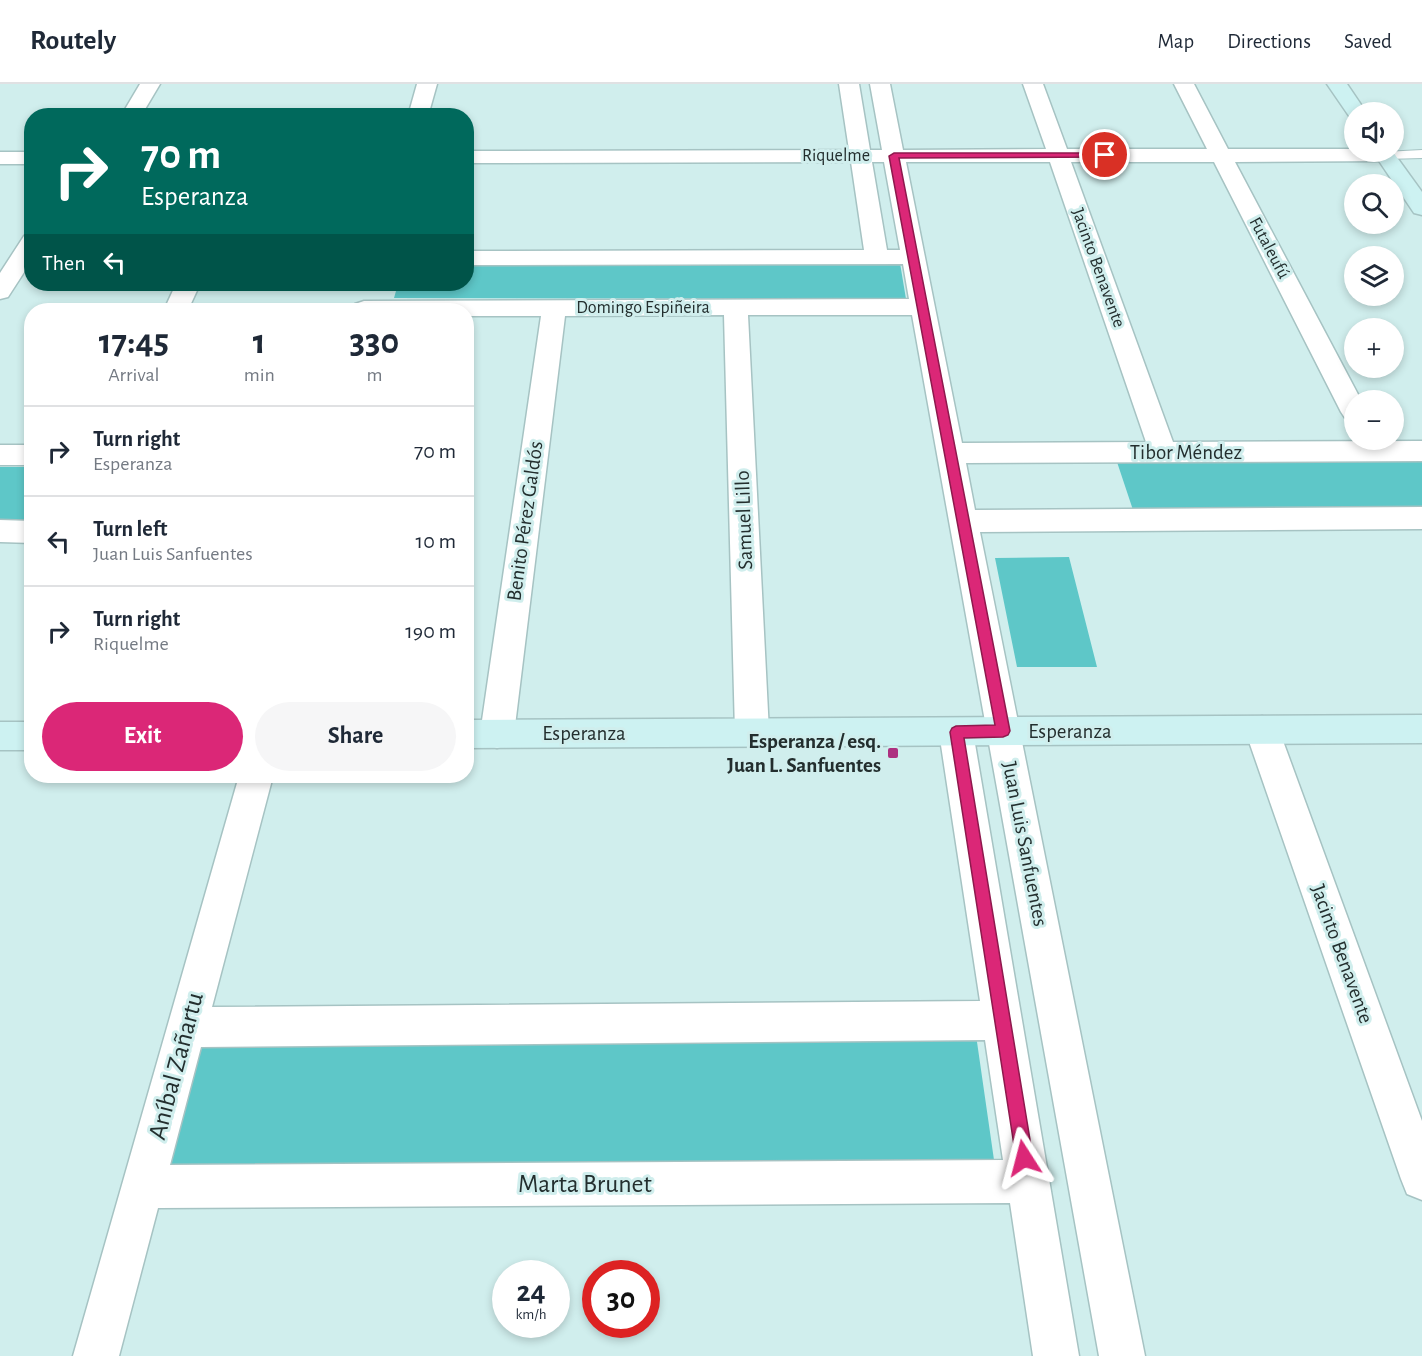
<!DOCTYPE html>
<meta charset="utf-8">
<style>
:root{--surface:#fff;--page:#f6f6f7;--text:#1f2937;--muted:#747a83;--line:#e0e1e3;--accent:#db2777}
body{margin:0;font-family:"Alegreya Sans",sans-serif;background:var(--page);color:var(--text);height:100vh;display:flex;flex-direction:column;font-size:22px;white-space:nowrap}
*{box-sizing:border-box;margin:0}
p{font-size:20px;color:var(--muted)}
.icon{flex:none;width:33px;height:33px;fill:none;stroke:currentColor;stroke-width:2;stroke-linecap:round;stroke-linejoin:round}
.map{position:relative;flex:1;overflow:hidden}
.details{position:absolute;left:24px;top:219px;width:450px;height:480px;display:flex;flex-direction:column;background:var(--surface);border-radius:24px;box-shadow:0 3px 9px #0003}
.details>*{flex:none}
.guide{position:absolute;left:24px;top:24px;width:450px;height:183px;border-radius:24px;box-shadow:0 3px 9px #0003;background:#00695c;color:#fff;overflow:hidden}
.tools{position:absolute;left:1344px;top:18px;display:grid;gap:12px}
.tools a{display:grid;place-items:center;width:60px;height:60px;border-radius:50%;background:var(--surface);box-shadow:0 3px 9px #0003;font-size:30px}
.speed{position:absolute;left:492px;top:1176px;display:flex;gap:12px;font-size:30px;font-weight:700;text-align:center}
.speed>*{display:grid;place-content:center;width:78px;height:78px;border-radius:50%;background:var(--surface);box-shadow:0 3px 9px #0003;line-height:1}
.speed small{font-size:15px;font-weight:400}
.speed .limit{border:9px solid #d22;background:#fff;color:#111}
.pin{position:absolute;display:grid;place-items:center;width:51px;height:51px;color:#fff;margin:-26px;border:3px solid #fff;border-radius:50%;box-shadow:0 2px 6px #0007}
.me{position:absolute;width:66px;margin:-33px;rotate:351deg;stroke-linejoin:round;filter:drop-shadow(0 0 4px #0008)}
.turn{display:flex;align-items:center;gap:21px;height:126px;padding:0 18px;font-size:27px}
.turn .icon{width:78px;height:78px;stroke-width:2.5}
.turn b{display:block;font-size:42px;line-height:51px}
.then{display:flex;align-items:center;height:57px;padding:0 18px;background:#0003;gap:12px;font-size:22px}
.eta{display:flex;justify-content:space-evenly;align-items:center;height:102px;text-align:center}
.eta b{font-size:36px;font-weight:600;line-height:42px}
.action{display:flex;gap:12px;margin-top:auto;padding:12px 18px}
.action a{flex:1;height:69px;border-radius:36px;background:var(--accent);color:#fff;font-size:24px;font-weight:600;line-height:69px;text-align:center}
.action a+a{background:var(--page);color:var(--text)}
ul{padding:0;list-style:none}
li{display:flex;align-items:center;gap:18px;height:90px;padding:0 18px;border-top:2px solid var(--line)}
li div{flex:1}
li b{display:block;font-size:22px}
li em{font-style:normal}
header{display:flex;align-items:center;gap:36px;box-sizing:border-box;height:84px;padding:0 30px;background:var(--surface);border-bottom:2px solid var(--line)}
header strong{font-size:28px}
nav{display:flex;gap:33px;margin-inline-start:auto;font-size:21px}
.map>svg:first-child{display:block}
.green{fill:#5ec7c8}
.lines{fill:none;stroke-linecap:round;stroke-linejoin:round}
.lane-casing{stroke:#a6c3c3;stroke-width:2}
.street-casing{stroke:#a6c3c3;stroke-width:3}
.secondary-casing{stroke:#a6c3c3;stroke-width:3}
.lane{fill:#fff;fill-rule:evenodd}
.street{fill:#fff;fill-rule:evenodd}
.secondary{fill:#cdf2f2;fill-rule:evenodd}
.route{fill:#db2777;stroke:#8e194d;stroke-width:1.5}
.poi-dot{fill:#ad3080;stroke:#d0eeed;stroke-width:2}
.labels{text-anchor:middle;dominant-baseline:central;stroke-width:6;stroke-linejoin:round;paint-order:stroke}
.far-street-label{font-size:18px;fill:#232e2e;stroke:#d0eeed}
.street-label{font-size:21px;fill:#232e2e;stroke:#d0eeed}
.poi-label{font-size:21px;font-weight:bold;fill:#232e2e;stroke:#d0eeed;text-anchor:end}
.near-street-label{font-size:26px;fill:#232e2e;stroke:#d0eeed}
</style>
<header>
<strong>Routely</strong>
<nav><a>Map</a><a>Directions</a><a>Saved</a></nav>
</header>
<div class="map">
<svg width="1422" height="1272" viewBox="0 0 1422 1272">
<rect width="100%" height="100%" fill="#d0eeed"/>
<path class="green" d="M467 178 900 179 906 215 394 214 398 200H466Z
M1422 377V429H1134L1117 378Z
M0 383H31V439H0Z
M1069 473 1097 583H1017L995 474Z
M976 951 994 1076 166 1081 200 954Z"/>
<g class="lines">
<g class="lane-casing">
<path id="lane" d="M1422 66V74L1385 75 1379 71 1384 68Z"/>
</g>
<g class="street-casing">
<path id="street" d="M140 0H160L141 32H121Z
M417 0H437L428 32H408Z
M839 0H859L870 66H882L870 0H890L903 66 1046 65 1023 0H1043L1067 65H1207L1174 0H1194L1228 65H1354V68H1393L1396 71 1392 75 1385 77 1235 78 1361 316H1354V337L1345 334 1341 328 1214 78H1071L1173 358 1422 357V377L966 379 975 426 1422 423V445L980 448 1145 1272H1099L912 231H748L769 648 764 658 752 662 740 658 735 648 724 231 565 232 514 650 509 660 497 664 485 660 480 650 541 232H466V226L352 225 355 220 364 217 909 215 903 180 466 181V167L864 166 851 78 466 79V67L849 66ZM872 78H884L900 166H887ZM906 78H1050L1146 358 962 359Z
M0 68H32V80H0Z
M32 150V176L8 213 0 215V189L24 152Z
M176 200H200L188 226H164Z
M0 361H32V381H0Z
M0 436 32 437V459L0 458Z
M1262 632 1274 636 1279 646 1422 1037V1116L1407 1110 1401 1095 1245 646 1250 636Z
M956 634 968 638 973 648 1079 1272H1033L1010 1119 158 1124 119 1272H73L239 692H273L212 923 980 917 939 648 944 638ZM985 956 1003 1076 170 1081 201 963Z"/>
</g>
<g class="secondary-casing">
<path id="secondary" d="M1327 0H1347L1366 28H1354V34L1349 32Z
M1373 68H1393L1422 108V131L1414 129Z
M1422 631V659L466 664V636Z
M0 638H32V666H0Z"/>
</g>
<use href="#lane" class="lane"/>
<use href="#street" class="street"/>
<use href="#secondary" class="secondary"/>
</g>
<path class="route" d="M1105 69H1108V73L899 74 1010 647 1008 651 1003 653 964 654 1033 1074 1031 1080 1024 1083 1018 1080 1016 1074 950 648 952 644 956 642 995 641 889 72 894 69Z"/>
<rect class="poi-dot" x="887" y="663" width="12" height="12" rx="3"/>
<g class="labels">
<g class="far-street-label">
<text x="836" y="72">Riquelme</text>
<text transform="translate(1269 164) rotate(62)">Futaleufú</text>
<text transform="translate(1098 184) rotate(70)">Jacinto Benavente</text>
<text x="643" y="224">Domingo Espiñeira</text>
</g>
<g class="street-label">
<text x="1186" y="368">Tibor Méndez</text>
<text transform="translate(744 436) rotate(-92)">Samuel Lillo</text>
<text transform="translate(525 437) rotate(-82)">Benito Pérez Galdós</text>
<text x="1070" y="647">Esperanza</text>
<text x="584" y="649">Esperanza</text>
<text transform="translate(1025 760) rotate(79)">Juan Luis Sanfuentes</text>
<text transform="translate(1342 870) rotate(70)">Jacinto Benavente</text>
</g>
<g class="poi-label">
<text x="881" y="657">Esperanza / esq.<tspan x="881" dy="24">Juan L. Sanfuentes</tspan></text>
</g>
<g class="near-street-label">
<text transform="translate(176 982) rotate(-75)">Aníbal Zañartu</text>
<text x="585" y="1100">Marta Brunet</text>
</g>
</g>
</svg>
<div class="tools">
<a><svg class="icon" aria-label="sound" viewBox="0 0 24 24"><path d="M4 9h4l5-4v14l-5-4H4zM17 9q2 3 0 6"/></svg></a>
<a><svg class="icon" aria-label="search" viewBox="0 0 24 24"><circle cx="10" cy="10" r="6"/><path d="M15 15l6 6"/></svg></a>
<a><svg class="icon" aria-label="layers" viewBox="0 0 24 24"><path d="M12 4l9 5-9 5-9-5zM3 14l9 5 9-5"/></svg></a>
<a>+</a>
<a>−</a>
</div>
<div class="speed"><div>24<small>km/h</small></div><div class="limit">30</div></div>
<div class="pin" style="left:1105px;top:71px;background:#d93025"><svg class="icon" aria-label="arrive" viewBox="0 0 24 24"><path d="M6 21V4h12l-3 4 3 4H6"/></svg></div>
<svg class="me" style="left:1024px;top:1074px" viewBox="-20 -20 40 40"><path d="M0-17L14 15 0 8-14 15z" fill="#db2777" stroke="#fff" stroke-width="4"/></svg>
<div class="guide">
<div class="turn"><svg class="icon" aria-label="right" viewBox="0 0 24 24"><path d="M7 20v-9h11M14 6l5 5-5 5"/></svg><div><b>70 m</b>Esperanza</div></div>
<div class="then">Then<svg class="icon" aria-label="left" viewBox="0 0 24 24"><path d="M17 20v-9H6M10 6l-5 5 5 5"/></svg></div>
</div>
<section class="details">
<div class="eta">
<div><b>17:45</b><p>Arrival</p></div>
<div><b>1</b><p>min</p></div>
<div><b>330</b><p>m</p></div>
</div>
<ul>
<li><svg class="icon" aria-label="right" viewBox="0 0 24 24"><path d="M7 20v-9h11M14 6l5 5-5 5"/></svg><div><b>Turn right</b><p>Esperanza</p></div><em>70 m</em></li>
<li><svg class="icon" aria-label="left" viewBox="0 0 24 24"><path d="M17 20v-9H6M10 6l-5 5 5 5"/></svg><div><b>Turn left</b><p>Juan Luis Sanfuentes</p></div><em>10 m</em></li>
<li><svg class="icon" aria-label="right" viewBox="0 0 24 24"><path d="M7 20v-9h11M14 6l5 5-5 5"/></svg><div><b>Turn right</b><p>Riquelme</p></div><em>190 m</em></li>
</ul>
<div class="action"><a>Exit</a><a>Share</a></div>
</section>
</div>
